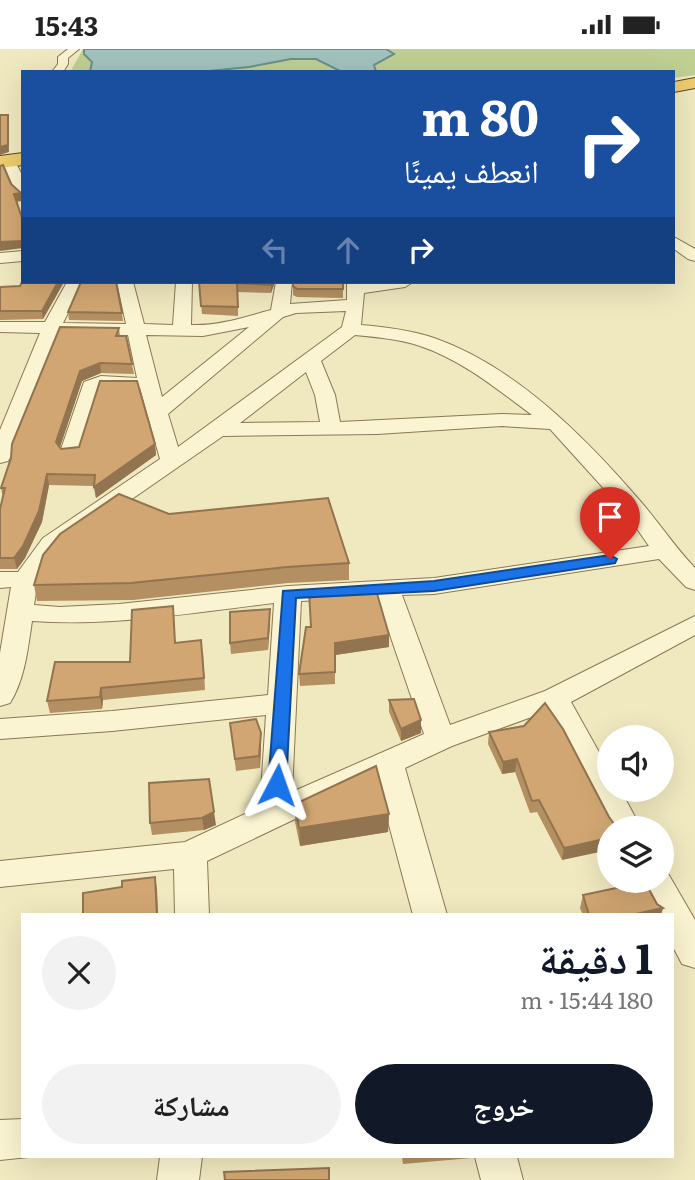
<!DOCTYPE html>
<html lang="ar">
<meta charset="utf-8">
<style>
:root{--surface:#fff;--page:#f2f2f2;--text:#222;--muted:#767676;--accent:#111827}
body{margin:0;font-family:Literata,"Noto Naskh Arabic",serif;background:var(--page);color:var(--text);direction:rtl;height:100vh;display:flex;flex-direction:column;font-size:26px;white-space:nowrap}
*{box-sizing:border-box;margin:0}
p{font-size:23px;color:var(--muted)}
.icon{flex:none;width:38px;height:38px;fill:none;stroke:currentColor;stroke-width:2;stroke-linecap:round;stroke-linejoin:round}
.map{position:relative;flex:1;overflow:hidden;direction:ltr}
.drawer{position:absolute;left:21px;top:864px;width:653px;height:245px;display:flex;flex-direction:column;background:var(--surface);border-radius:0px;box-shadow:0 7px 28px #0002;direction:rtl}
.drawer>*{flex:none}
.hud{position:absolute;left:21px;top:21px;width:654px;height:214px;border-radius:0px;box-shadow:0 7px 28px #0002;direction:rtl;background:#1a4fa0;color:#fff;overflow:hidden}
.buttons{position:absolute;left:597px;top:676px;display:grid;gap:14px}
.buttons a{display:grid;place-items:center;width:77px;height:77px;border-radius:50%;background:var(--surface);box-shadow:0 7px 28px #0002;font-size:35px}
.pin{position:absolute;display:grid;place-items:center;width:60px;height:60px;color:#fff;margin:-72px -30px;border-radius:50% 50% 50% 0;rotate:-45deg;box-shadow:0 0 7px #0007}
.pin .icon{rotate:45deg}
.me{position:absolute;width:77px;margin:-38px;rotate:4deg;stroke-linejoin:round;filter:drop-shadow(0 0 5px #0008)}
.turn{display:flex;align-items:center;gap:24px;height:147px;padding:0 21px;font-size:32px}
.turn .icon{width:91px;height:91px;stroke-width:2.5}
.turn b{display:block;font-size:49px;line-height:60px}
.lanes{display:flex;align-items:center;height:66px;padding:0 21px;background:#0003;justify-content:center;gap:35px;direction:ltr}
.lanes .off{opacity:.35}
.round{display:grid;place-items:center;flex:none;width:74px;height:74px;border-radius:37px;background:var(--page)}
.headline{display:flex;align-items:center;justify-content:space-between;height:119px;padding:0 21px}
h1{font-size:42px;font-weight:700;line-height:52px;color:var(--accent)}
.button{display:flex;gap:14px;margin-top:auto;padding:14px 21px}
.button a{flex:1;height:80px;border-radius:42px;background:var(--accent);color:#fff;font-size:28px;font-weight:700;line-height:80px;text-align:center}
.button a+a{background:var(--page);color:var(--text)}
.status{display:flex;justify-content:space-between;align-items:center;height:49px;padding:0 35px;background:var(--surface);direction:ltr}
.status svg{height:19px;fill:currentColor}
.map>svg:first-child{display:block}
.green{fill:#c0cf92}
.water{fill:#a2c2bd;stroke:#69908b;stroke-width:2}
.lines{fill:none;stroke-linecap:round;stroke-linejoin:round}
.minor-casing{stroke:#8a7856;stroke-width:2}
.trunk-casing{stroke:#57452b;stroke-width:2}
.minor{fill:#fbf4d2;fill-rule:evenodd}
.trunk{fill:#eecc6e;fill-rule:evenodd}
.wall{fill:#b48f62}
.shaded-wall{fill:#927450}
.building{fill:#d1a672;stroke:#927450;stroke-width:2}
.route{fill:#1a73e8;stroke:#114b97;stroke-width:2}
</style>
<div class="status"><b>15:43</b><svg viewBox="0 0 49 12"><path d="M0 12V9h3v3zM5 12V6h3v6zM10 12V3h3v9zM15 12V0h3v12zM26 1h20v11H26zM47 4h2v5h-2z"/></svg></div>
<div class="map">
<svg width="695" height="1131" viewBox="0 0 695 1131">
<rect width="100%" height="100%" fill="#f0e8bf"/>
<path class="green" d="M83 0H695V26L674 29V23H70Z"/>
<path class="water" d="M84 0H386L394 5 374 16 376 23H342L316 10H291L249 18 198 23H90L92 13 84 5Z"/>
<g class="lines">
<g class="minor-casing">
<path id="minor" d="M68 0H79L68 9V15L63 23H52L58 15V8Z
M11 113 16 114 23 128V145L15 141 4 117Z
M674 188 695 200V212L688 210 674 200Z
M23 202V212L0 214V204Z
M67 233H83L63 274 126 275 117 233H133L144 275 173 276 176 233H192L191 276C219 277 245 268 271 261L276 233H292L290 255 347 251V233H413L405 238 364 244 361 276C385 278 411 281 434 289 515 317 586 389 641 453 660 475 675 498 695 519V541L686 538 659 510 434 545 402 546 450 676 545 642 695 567V586L571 653 609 721V740H620L641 779H609L548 662 452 697 405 719 447 866H413L377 731 207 812 209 866H175L174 820 0 838V812L185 793 260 758 266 666 112 682 0 690V670L112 662 268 646 274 554C195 563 112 578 32 572 28 599 25 630 10 654L0 657V604L11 538 0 539V523H18L43 489 160 410 140 339 100 340 82 403 79 408H63L60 403 84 333 101 327 137 329 128 286 58 285 11 407 8 412 0 414V381L40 284 0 283V273H45ZM346 262 342 278 178 398 168 365 283 268 296 264ZM249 278 162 348 146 286 203 287ZM355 286C376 288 399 290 420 297 462 311 497 340 532 366L502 365 340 373 335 346 321 312ZM306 323 315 346 320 373 240 374ZM502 377 550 380 626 464 649 497 434 529 288 537 119 555 60 558 34 556 38 530 61 499 223 387 377 385ZM377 548 424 685 292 743 301 552Z
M662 820 666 821 695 871V919L682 915 672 896V866H656L637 831H662Z
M23 1070V1108H29L0 1111V1071Z
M160 1108H202L199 1131H157Z
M475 1108H517L523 1131H481Z"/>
</g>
<g class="trunk-casing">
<path id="trunk" d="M695 29V39L674 43V33Z
M23 104V116L0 119V107Z"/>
</g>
<use href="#minor" class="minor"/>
<use href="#trunk" class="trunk"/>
</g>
<path class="wall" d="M64 233 43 270 0 271V238L20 237Z
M199 233H275L271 244 238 243V267L202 265Z
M293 233H343V249L297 248 293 246Z
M68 263 122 264 123 272 69 271Z
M119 279 120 287 132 315 134 325 101 324 82 332 60 398 61 400 155 395 156 406 96 449 94 437 49 436 42 473 25 509 17 520H0V460L3 449 1 439Z
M169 465 349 514V531L288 534 133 551 37 552 34 536Z
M270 560V572L268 601 231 605 230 594Z
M174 569 175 594 203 603 205 641 103 651 102 660 50 664 47 652 130 613Z
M306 578 389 586V598L335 606V635L300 637 299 625Z
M389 651 421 684 401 692 389 663Z
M230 674 261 696 260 719 236 722Z
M489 683 609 768 562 811 537 763 530 764 515 723 502 725 488 695Z
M149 734 216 776 204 781 152 786 150 774Z
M295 755 389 765 388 783 300 797 295 773Z
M583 846 657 855 663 859 661 866H583L580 859Z
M402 1108H472V1109L403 1115Z"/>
<path class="shaded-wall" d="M8 66 9 103 0 106V98Z
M21 144 22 152 15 153 14 145Z
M21 191 23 199 0 202V193Z
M58 233H64L43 270 42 262Z
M272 233H275L271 244V236Z
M100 314 101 324 82 332 58 404 56 393 80 322Z
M155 395 156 406 96 449 94 438Z
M47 425 49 436 42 473 25 509 17 520 14 509Z
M270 560V572L268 601V589Z
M389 586V598L335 606V594Z
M101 639 103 651 102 660 100 648Z
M421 671V684L401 692V680Z
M261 684V696L260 719 259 707Z
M517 710 515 723 502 725 503 713Z
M214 763 216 776 204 781 202 769Z
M389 765 388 783 300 797 299 779Z
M609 789V801L562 811 564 799Z
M155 828 157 840 158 866H157Z
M663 859 661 866H631Z"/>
<path class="building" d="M0 66H8V96L0 98Z
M3 116 11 135 21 144 14 145 23 172V192L0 193V117Z
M23 231V233H58L42 262H0V238L20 237Z
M81 233H116L122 264 68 263Z
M199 233H272L271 236 237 234 238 258 201 257Z
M293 233H343V240H297L293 237Z
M60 278 119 279 116 287H126L132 315 100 314 80 322 56 393 61 400 79 398 100 332H137L155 395 94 438 95 426 47 425 39 462 23 497 14 509H0V460L5 439H1L11 409 12 395Z
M119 445 169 465 328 449 349 514 287 518 131 534 34 536 43 506 60 485Z
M376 541 389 586 335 594V623L299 625 306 578H311L309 542Z
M173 557 175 594 201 591 204 629 101 639 100 648 47 652 55 613H130L132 561Z
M270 560 268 589 230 594V563Z
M414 650 421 671 401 680 389 651Z
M545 654 563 680 609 768 617 779H609V789L564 799 539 751 532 752 517 710 503 713 489 683 524 677Z
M256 670 261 684 259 707 235 710 230 674Z
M376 717 389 765 299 779 295 755Z
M209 730 214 763 202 769 150 774 149 734Z
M155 828 157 866H83V844L122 838V832Z
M645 833 657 855 663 859 631 866H589L583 846Z
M329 1119V1131H225L224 1123Z"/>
<path class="route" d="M610 506 617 510 615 514 434 542 296 549 286 736 284 741H270L268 736 283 542 434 532Z"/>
</svg>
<div class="buttons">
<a><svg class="icon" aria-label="sound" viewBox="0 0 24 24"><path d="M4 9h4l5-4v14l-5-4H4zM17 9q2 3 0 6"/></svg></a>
<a><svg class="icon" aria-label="layers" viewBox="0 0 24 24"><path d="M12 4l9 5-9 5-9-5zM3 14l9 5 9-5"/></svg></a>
</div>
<div class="pin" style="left:610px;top:510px;background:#d93025"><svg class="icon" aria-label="arrive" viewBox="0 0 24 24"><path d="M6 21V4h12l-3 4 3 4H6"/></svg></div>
<svg class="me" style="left:277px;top:736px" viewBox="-20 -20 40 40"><path d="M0-17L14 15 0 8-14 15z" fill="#1a73e8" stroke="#fff" stroke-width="4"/></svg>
<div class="hud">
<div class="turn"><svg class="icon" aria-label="right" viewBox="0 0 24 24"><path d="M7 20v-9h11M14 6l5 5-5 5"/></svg><div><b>80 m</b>انعطف يمينًا</div></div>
<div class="lanes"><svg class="icon off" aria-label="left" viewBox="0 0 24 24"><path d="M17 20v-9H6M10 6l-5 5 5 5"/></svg><svg class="icon off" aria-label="ahead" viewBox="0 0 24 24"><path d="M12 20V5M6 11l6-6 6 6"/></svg><svg class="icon" aria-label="right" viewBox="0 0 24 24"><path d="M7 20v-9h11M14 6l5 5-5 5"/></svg></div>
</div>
<section class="drawer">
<div class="headline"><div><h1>1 دقيقة</h1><p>180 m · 15:44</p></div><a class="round"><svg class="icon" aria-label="close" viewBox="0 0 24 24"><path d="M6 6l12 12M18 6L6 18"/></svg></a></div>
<div class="button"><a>خروج</a><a>مشاركة</a></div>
</section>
</div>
